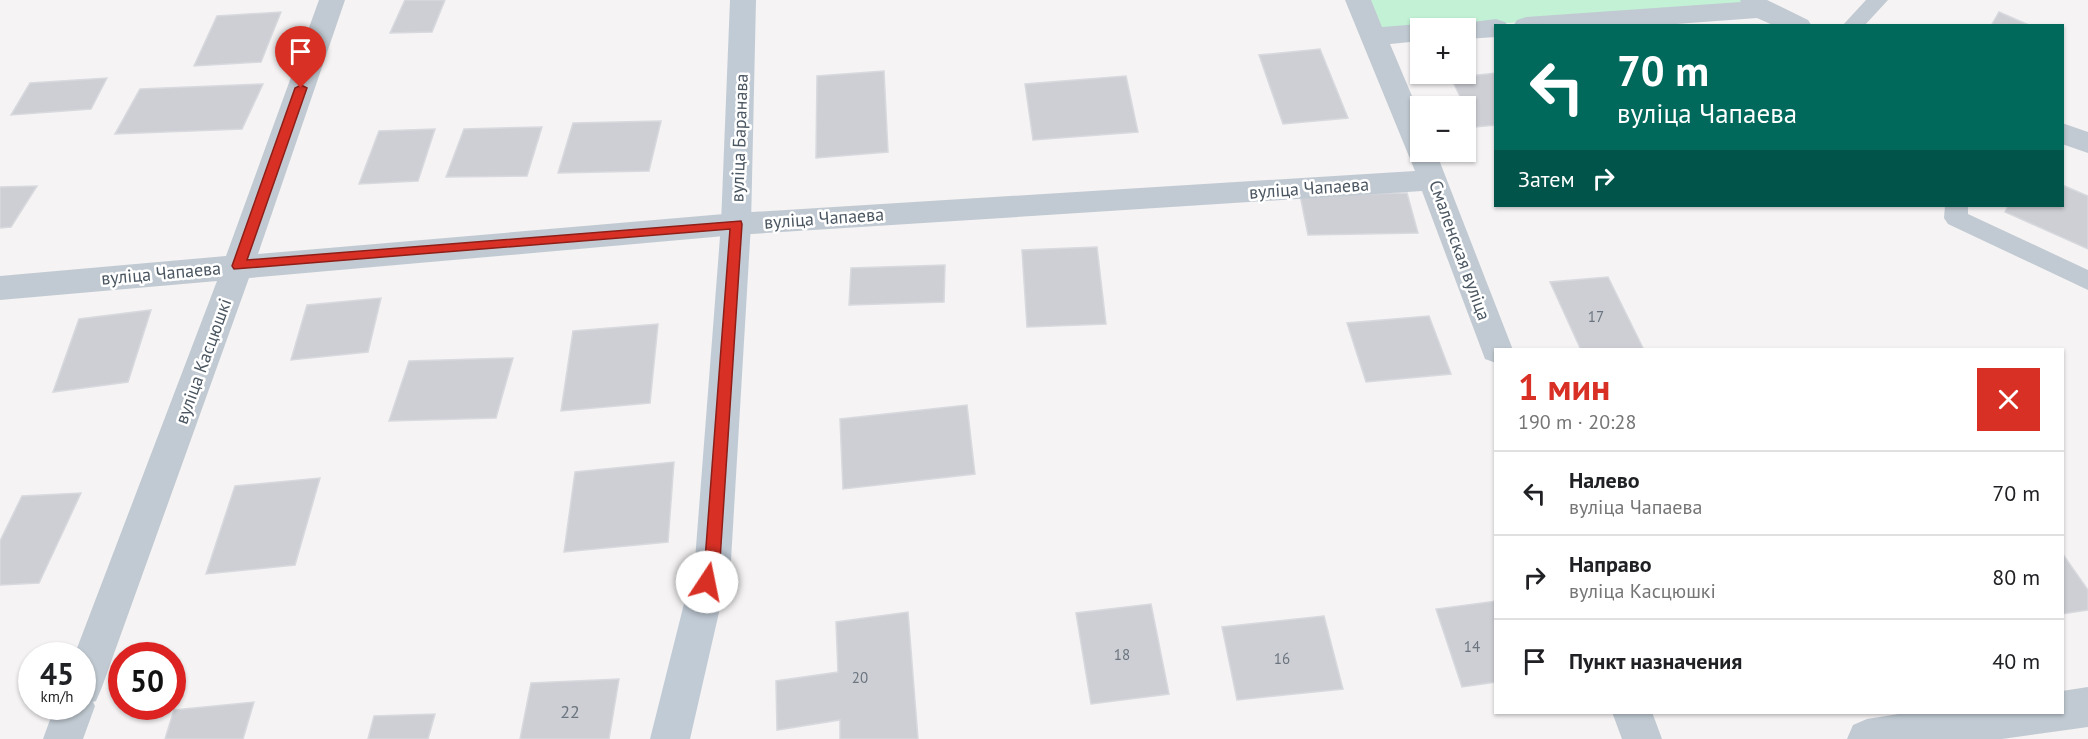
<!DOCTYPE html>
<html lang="ru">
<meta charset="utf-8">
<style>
:root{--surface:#fff;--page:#f6f6f6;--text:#202124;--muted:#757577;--line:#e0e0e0;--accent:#d93025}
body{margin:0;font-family:"PT Sans",sans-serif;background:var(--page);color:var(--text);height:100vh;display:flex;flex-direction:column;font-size:22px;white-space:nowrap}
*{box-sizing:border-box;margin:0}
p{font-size:20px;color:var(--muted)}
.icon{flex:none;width:33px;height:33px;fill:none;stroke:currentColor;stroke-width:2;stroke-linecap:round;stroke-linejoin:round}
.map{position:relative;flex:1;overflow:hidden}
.sheet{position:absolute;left:1494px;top:348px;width:570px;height:366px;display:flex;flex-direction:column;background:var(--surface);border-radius:0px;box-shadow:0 2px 4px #0004}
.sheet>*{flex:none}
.banner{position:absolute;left:1494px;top:24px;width:570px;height:183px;border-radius:0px;box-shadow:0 2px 4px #0004;background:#00695c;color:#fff;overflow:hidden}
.controls{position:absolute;left:1410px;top:18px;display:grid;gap:12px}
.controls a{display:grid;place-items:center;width:66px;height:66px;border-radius:0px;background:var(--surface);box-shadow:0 2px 4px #0004;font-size:30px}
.speed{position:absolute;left:18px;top:642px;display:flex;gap:12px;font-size:30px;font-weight:700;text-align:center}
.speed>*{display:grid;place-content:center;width:78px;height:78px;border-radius:50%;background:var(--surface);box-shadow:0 2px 4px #0004;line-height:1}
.speed small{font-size:15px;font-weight:400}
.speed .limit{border:9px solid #d22;background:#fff;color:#111}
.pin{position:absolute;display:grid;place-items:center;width:51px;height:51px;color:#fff;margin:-62px -26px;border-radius:50% 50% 50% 0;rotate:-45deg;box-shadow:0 0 6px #0007}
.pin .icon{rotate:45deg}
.me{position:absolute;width:66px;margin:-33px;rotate:11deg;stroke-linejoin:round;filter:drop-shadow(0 0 4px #0008)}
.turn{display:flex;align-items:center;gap:21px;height:126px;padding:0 24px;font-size:27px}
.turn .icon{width:78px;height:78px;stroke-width:2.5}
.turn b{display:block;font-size:42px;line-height:51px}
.then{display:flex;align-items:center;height:57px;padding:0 24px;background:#0003;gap:12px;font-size:22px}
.round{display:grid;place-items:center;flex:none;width:63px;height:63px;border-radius:0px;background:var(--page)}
.summary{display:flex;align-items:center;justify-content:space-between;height:102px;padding:0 24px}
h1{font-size:36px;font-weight:800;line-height:45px;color:var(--accent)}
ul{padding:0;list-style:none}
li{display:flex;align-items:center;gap:18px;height:84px;padding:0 24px;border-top:2px solid var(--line)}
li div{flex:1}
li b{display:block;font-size:22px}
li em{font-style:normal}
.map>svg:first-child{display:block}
.green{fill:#c3f1d5}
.building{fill:#cdcfd5;stroke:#d7d9de;stroke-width:1.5}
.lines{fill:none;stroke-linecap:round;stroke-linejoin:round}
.service{fill:#c1cad2;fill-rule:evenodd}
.minor{fill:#c1cad2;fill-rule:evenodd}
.secondary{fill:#c1cbd6;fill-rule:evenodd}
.route{fill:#d93025;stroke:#8d1f18;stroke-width:1.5}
.labels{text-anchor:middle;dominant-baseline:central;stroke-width:5;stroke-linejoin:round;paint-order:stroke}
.number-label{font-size:15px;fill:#6b747e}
.street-label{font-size:18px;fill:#4a5661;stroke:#fff}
.near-number-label{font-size:18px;fill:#6b747e}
</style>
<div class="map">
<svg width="2088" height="739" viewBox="0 0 2088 739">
<rect width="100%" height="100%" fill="#f5f3f3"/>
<path class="green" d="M1365 0H1746L1750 6 1378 32Z"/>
<path class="building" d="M405 0H445L432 32 390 33Z
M281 12 261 62 194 66 217 16Z
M1999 12 2031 26H1991Z
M1320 49 1348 118 1283 124 1259 55Z
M884 71 888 152 816 158 817 76Z
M1496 73V125L1475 127 1451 78Z
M1126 76 1138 132 1033 140 1025 84Z
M107 78 91 109 11 115 30 83Z
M263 84 242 129 115 134 140 89Z
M661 121 649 171 558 173 573 123Z
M542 127 527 176 446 177 464 129Z
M435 129 418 181 359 184 379 131Z
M2062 185 2088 196V249L2005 212 2008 206H2062Z
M37 186 11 227 0 228V187Z
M1407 193 1418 233 1308 235 1300 195Z
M1097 247 1106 324 1027 327 1022 250Z
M945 265 944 302 849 305 851 268Z
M1608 277 1644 350H1581L1550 282Z
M381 298 368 352 291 360 307 305Z
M151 310 128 382 53 392 79 319Z
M1429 316 1451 374 1366 382 1347 323Z
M658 324 650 403 561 411 573 331Z
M513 358 496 418 389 421 409 361Z
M967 405 975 474 843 489 840 419Z
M674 462 668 542 564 552 575 472Z
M320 478 295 565 206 574 235 486Z
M81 493 39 583 0 585V541L22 496Z
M2062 553 2088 590V610L2062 614Z
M1496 601V682L1462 687 1436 609Z
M1151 604 1169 694 1091 704 1076 613Z
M908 612 918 739H840V720L777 730 776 681 838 672 836 622Z
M1324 616 1343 689 1237 700 1222 627Z
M619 679 609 739H520L531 683Z
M254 702 243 739H165L174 710Z
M435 714 428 739H368L374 716Z"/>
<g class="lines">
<path class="service" d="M1866 0H1888L1864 26H1842Z
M1945 206H1968V214L2088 270V290L1948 224 1944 218Z"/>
<path class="minor" d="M319 0H345L258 254 736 213 1415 171 1345 0H1371L1382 27 1420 24 1430 28H1420V41L1390 44 1420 115V152H1436L1513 350H1496V363L1485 359 1422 191 736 235 249 278 102 687 96 701 93 702 95 706 83 739H43L55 706H82V656H74L217 281 0 300V276L226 256Z
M1740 0H1767L1808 20 1812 26H1775L1757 18 1649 26H1513L1517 20 1526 17 1741 2Z
M1496 19 1505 22 1508 26H1496V37L1466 39V28H1454L1457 24Z
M2062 123 2088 132V153L2062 144Z
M2088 687V727L2002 739H1847L1853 725 1867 719 1911 712H2062V691Z
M1612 712H1652L1662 739H1622Z"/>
<path class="secondary" d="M730 0H756L751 224 731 560 690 739H650L695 560 721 224Z"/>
</g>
<path class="route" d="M301 85 307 88 247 260 741 221 742 224 720 560 713 587 707 589 702 587 700 582 705 560 730 229 234 269 232 266 295 88Z"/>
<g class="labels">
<g class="number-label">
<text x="1596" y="316">17</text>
<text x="1472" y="646">14</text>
<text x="1122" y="654">18</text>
<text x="1282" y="658">16</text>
<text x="860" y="677">20</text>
</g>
<g class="street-label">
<text transform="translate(739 138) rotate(-88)">вуліца Баранава</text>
<text transform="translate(1309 188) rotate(-4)">вуліца Чапаева</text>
<text transform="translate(824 218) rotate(-4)">вуліца Чапаева</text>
<text transform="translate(1460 250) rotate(70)">Смаленская вуліца</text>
<text transform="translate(161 273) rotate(-5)">вуліца Чапаева</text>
<text transform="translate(203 361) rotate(-70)">вуліца Касцюшкі</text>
</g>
<g class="near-number-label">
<text x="570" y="711">22</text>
</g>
</g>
</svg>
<div class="controls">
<a>+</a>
<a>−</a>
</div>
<div class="speed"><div>45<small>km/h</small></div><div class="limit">50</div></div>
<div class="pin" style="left:301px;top:88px;background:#d93025"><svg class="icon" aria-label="arrive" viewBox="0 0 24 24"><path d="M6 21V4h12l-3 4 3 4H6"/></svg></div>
<svg class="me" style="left:707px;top:582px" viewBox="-20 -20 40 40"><circle r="19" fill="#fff"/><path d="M0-13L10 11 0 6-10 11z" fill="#d93025"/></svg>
<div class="banner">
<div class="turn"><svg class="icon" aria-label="left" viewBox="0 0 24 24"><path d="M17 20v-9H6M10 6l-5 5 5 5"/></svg><div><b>70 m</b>вуліца Чапаева</div></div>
<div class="then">Затем<svg class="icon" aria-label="right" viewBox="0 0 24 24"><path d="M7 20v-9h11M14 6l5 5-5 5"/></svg></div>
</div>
<section class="sheet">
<div class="summary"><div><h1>1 мин</h1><p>190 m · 20:28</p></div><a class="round" style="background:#d93025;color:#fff"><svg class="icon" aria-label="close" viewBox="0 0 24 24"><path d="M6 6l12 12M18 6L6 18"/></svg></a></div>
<ul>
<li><svg class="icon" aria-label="left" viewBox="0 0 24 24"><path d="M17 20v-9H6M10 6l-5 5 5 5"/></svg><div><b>Налево</b><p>вуліца Чапаева</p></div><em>70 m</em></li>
<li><svg class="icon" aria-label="right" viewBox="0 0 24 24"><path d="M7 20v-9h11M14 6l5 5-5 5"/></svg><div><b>Направо</b><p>вуліца Касцюшкі</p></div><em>80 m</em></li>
<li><svg class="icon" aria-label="arrive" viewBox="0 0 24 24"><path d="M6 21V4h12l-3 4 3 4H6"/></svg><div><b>Пункт назначения</b></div><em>40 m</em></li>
</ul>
</section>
</div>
